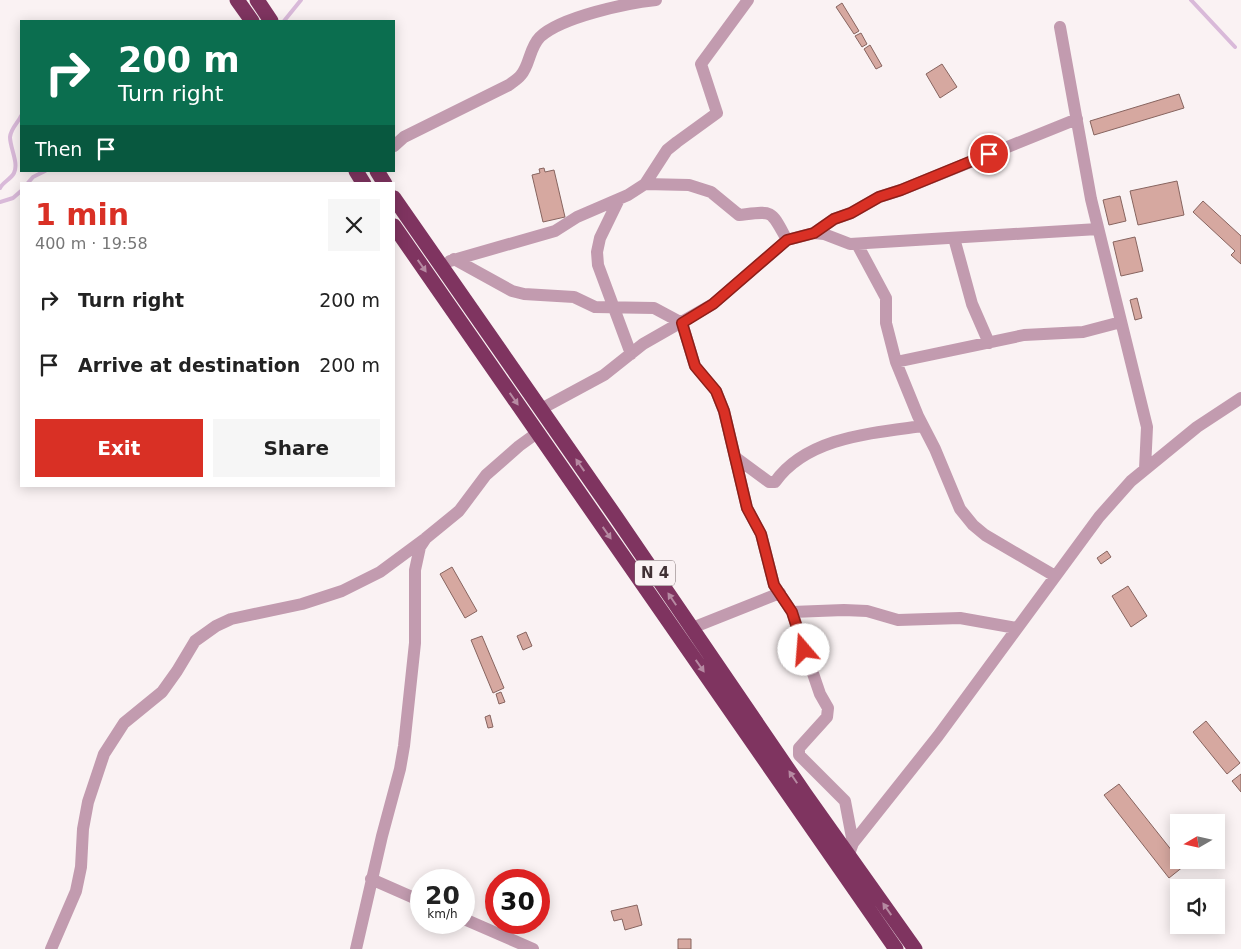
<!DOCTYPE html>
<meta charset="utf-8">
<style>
:root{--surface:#fff;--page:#f6f6f6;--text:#222;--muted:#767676;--accent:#d93025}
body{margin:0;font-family:"DejaVu Sans",sans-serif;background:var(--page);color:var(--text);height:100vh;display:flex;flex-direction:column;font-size:19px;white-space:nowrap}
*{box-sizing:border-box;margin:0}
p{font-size:16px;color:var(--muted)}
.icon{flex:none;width:28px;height:28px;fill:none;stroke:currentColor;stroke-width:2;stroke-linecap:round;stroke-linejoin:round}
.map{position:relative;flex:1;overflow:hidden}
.side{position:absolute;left:20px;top:182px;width:375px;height:305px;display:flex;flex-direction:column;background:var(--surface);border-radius:0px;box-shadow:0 2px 12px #0003}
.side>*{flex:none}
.banner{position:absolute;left:20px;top:20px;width:375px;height:152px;border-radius:0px;box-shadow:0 2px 12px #0003;background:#0b6e4f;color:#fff;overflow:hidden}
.needle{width:32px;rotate:261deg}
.controls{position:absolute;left:1170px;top:814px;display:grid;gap:10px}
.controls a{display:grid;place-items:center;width:55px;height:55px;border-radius:0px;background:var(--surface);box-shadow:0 2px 12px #0003;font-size:25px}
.speed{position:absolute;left:410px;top:869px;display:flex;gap:10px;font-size:25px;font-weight:700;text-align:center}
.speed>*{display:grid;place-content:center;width:65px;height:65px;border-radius:50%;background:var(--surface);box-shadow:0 2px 12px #0003;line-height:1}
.speed small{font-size:12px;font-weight:400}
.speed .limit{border:8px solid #d22;background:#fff;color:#111}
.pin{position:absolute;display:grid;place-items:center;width:42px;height:42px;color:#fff;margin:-21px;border:2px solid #fff;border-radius:50%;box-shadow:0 1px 5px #0007}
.me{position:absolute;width:55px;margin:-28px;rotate:342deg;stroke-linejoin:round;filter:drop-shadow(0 0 4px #0008)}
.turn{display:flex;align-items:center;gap:18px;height:105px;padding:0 15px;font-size:22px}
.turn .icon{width:65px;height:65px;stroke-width:2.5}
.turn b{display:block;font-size:35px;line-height:42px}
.then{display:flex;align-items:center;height:48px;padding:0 15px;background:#0003;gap:10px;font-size:19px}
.round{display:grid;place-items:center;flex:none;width:52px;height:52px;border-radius:0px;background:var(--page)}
.headline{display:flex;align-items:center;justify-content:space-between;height:85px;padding:0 15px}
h1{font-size:30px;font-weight:700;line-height:38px;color:var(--accent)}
.primary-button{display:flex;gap:10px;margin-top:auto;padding:10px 15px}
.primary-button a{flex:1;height:58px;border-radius:0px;background:var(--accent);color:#fff;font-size:20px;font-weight:700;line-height:58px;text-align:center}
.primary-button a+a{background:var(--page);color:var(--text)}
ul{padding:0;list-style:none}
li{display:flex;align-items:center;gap:15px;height:65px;padding:0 15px}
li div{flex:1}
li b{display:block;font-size:19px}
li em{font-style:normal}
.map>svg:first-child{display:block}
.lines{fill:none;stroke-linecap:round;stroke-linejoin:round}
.stream{stroke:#d9b9d9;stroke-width:4}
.building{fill:#d6a8a0;stroke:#87645f}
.minor{stroke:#c29baf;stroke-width:12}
.highway{stroke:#7f3460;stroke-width:15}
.oneway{fill:#b68aa2}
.route-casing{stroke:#8d1f18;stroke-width:12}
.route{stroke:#d93025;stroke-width:9}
.labels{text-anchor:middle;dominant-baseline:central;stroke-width:4;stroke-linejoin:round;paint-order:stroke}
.shield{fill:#faf2f3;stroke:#786b6d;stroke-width:1}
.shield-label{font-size:15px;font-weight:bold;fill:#413134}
</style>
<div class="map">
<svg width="1241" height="949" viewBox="0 0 1241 949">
<rect width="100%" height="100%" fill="#faf2f3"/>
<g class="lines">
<path class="stream" d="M1191 0 1235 47
M284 21 301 0
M27 184 33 177 45 171
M0 188C3 182 11 179 14 173 19 163 10 148 10 137 11 128 18 123 21 116
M0 202 13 198 21 191"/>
</g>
<path class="building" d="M842 3 859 31 854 34 836 7Z
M861 33 867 44 862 47 855 36Z
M870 45 882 66 876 69 864 49Z
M942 64 957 87 940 98 926 74Z
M1179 94 1184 108 1094 135 1090 121Z
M544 168 545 172 554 170 565 217 543 222 532 175 540 173 539 169Z
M1177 181 1184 215 1138 225 1130 191Z
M1120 196 1126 221 1109 225 1103 200Z
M1203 201 1241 236V264L1231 255 1235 251 1193 212Z
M1135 237 1143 271 1121 276 1113 242Z
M1137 298 1142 318 1135 320 1130 300Z
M1107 551 1111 557 1101 564 1097 558Z
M452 567 477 611 465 618 440 574Z
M1128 586 1147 616 1131 627 1112 596Z
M526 632 532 646 523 650 517 636Z
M482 636 504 688 493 693 471 640Z
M501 692 505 702 499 704 496 694Z
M490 715 493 727 488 728 485 717Z
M1206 721 1240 763 1227 774 1193 732Z
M1241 774V792L1232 781Z
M1119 784 1184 866 1169 878 1104 795Z
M637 905 642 925 625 930 622 919 614 921 611 911Z
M678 939H691V949H678Z"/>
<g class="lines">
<path class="minor" d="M1060 27 1091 199 1147 427 1145 469
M394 146 404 137 509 85C513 82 518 79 521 75 530 65 529 48 540 37 561 17 627 3 656 0
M645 184 689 185 711 192 739 215C774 211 770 209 787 240
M619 199 600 238 597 252 598 265 631 354
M814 233 834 219 851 213 879 197 901 190 1077 119
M954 238 972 304 989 343
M857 244 886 298V323L896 362 918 416 935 449 960 509 973 525 985 535 1055 576
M454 259 512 291 524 294 574 297 595 307 654 308 682 323 695 366 716 391 724 411 735 457 769 482H775C807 437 872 433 923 426
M450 261 555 231 577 217 628 195 645 184 667 150 677 142 717 113 701 64 748 0
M896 362 1024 335 1083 332 1121 322
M541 409 604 375 643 344 713 304 787 240 814 233 824 234 850 244 1098 229
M735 457 747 508 761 534 774 585 792 612 820 694 828 708 827 717 799 748V755L845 801 853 843
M792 612 844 610 867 611 898 620 960 618 1016 628
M692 628 780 593
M849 854 853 843 938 736 1099 517 1131 481 1197 427 1241 398
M371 879 421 901
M464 919 533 949
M51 949 76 891 81 867 83 829 88 802 104 754 124 723 162 692 177 671 195 641 216 626 231 619 302 604 342 591 380 572 426 538
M356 949 382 836 400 769 404 746 415 643V570L420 547 426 538 459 511 486 475 519 446 537 433"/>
<path class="highway" d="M237 0 252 21
M257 0 271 21
M356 171 364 184
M377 171 385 184
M394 198 616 517 805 794 915 949
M394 226 896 949"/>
</g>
<defs><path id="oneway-solid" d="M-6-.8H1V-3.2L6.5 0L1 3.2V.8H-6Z" transform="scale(1.25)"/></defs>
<g class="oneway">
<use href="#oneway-solid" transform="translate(422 266) rotate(55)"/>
<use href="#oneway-solid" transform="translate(514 399) rotate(55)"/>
<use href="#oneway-solid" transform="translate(580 465) rotate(-125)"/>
<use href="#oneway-solid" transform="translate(607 533) rotate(55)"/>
<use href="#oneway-solid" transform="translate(672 599) rotate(-124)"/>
<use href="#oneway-solid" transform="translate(700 666) rotate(55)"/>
<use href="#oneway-solid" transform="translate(793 777) rotate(-124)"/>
<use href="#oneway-solid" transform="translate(887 909) rotate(-125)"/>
</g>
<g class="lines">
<g class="route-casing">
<path id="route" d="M804 650 792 612 774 585 761 534 747 508 724 411 716 391 695 366 682 323 713 304 787 240 814 233 834 219 851 213 879 197 901 190 989 154"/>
</g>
<use href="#route" class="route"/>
</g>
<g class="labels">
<rect class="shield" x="635" y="560.5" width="40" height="25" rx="4"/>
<g class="shield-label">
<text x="655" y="573">N 4</text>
</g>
</g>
</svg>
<div class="controls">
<a><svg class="needle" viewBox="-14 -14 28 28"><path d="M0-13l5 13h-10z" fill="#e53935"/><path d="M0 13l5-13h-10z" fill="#767676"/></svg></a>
<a><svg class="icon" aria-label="sound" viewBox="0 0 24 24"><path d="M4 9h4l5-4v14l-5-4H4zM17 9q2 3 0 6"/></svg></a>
</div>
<div class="speed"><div>20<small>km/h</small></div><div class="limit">30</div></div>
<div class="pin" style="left:989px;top:154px;background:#d93025"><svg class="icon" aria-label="arrive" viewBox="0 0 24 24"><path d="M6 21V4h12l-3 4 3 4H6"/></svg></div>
<svg class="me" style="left:804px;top:650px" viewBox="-20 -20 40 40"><circle r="19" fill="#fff"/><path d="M0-13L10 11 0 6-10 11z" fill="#d93025"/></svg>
<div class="banner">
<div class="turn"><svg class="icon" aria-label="right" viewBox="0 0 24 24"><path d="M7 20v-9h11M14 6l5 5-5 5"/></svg><div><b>200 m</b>Turn right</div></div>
<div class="then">Then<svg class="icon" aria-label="arrive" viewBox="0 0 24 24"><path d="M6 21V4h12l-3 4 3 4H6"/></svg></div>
</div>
<section class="side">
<div class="headline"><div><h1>1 min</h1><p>400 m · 19:58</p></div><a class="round"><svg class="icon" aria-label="close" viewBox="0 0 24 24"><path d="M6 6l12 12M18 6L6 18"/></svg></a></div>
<ul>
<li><svg class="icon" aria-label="right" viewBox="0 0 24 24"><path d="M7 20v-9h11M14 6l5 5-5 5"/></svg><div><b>Turn right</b></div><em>200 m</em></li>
<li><svg class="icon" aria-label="arrive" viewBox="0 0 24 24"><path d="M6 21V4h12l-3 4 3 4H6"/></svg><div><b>Arrive at destination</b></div><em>200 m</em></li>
</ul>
<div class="primary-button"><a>Exit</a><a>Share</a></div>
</section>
</div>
